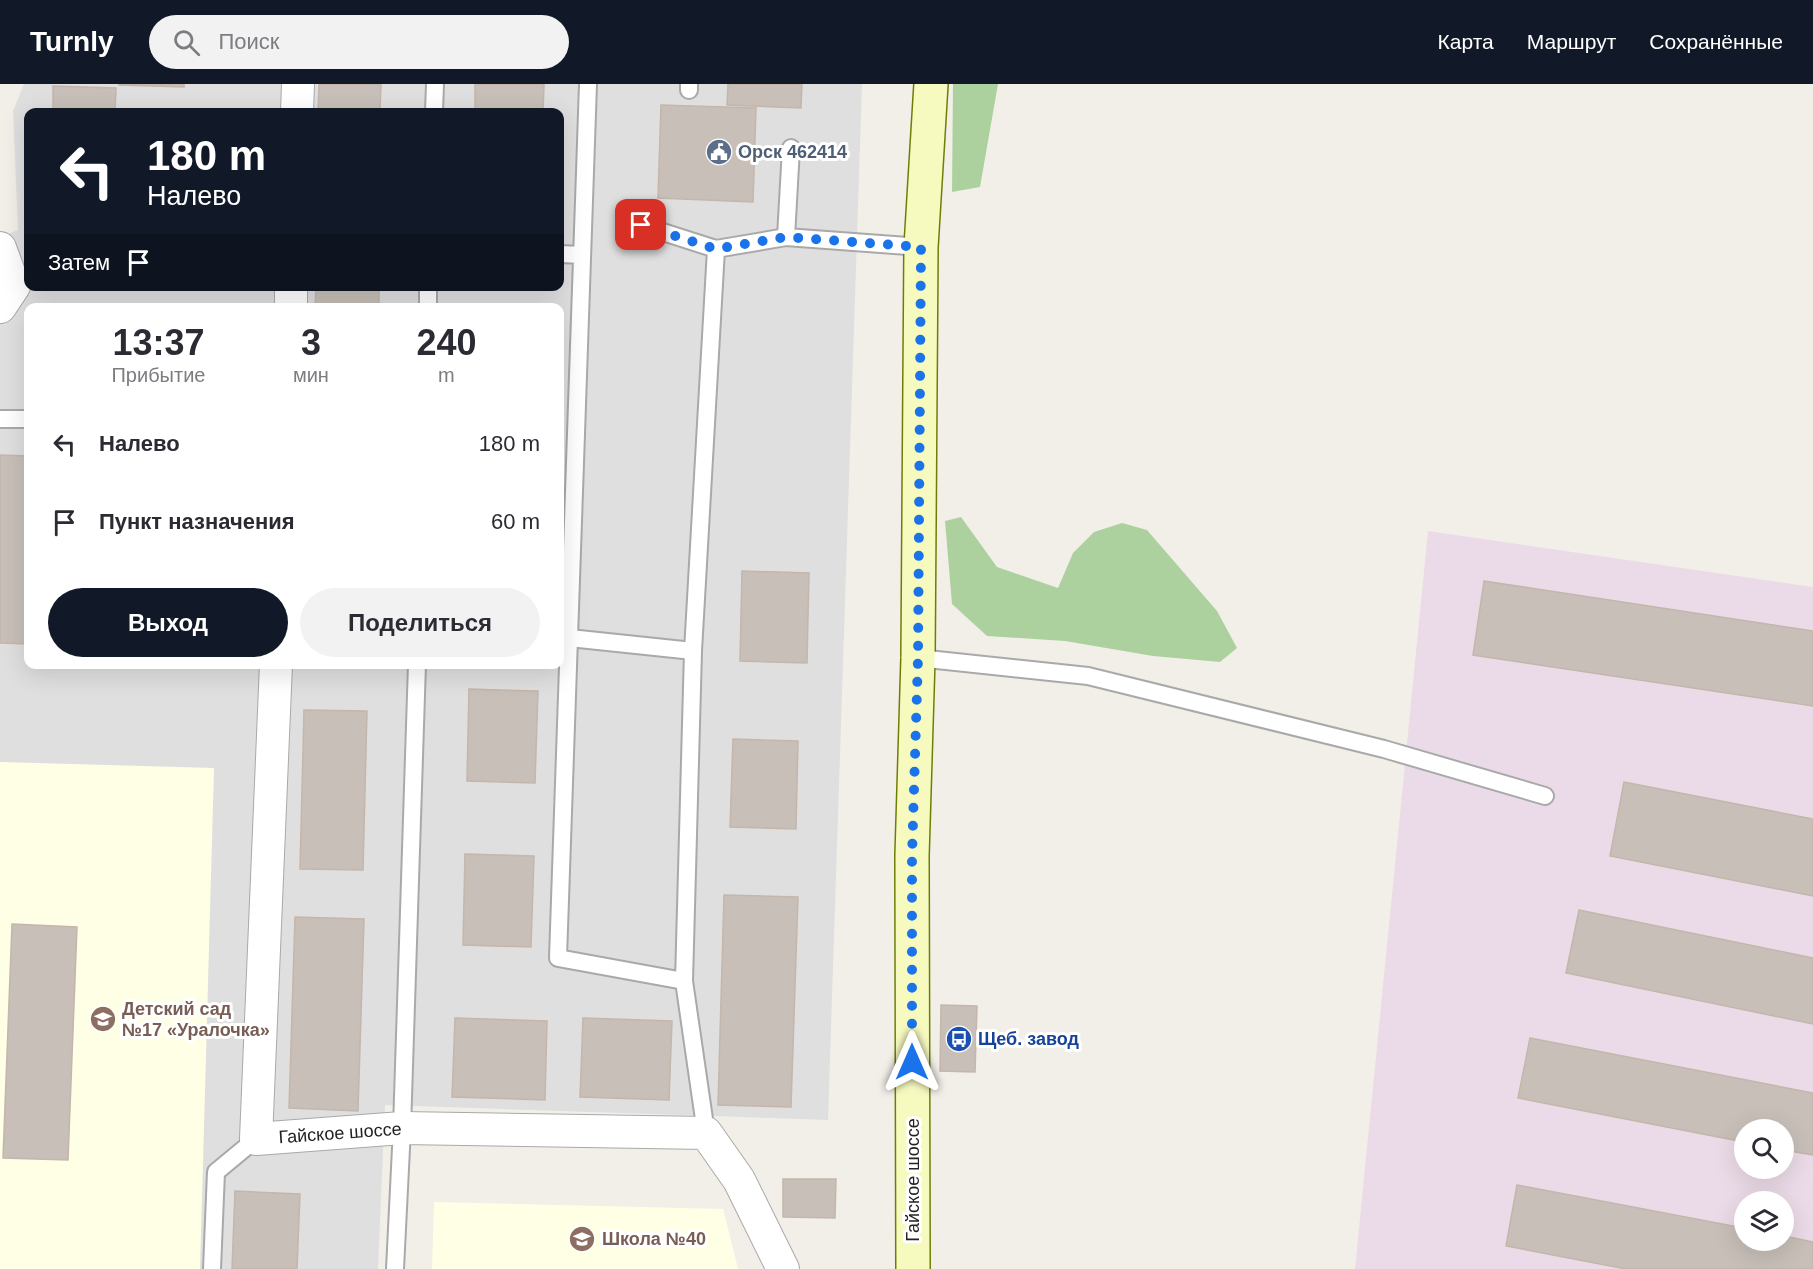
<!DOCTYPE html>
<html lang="ru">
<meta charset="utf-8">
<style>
:root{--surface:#fff;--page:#f2f2f3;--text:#2b2b33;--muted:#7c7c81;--accent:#111827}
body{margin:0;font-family:Arial,sans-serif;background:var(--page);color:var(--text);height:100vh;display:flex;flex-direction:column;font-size:22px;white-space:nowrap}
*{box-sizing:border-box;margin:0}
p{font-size:20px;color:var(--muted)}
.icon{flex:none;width:33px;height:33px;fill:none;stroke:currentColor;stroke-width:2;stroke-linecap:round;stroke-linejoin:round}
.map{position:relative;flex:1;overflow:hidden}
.sheet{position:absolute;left:24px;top:219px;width:540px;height:366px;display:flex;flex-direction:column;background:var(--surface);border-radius:12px;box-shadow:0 6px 24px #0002}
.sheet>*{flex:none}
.guide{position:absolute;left:24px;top:24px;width:540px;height:183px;border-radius:12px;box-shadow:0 6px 24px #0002;background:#111827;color:#fff;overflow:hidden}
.buttons{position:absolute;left:1734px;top:1035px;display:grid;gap:12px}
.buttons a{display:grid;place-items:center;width:60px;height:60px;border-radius:50%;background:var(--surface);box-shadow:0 6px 24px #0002;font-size:30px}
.pin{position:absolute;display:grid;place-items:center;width:51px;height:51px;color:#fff;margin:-26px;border-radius:12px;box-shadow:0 3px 9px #0006}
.me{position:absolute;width:66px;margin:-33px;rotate:0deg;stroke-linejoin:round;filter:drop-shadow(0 0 4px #0008)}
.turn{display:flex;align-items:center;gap:21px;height:126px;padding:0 24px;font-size:27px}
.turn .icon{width:78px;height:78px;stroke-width:2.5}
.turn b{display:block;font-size:42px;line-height:51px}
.then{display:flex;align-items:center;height:57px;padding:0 24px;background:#0003;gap:12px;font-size:22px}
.eta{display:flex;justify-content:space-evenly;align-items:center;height:102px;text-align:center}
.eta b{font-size:36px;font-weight:700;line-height:42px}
.cta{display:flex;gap:12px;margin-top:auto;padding:12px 24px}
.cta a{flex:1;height:69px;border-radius:36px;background:var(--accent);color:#fff;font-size:24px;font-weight:700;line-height:69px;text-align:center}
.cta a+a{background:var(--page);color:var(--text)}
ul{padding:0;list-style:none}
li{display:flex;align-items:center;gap:18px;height:78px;padding:0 24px}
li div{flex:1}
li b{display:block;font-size:22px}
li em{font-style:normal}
header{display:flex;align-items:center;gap:36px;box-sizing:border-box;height:84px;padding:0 30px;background:var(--accent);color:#fff}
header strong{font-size:28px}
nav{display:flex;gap:33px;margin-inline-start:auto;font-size:21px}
.search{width:420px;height:54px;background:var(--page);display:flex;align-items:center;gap:15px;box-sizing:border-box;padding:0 21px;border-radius:33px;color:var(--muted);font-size:22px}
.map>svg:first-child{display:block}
.residential{fill:#e0dfdf;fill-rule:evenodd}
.industrial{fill:#ebdbe8;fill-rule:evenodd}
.education{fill:#ffffe5}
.forest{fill:#add19e}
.building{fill:#c7bfb8;stroke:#c4b6ab;stroke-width:1.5}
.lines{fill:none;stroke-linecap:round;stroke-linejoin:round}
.lane-casing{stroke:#a9a9a9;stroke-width:20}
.street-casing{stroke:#a9a9a9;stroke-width:34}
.secondary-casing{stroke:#707d05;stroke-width:36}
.lane{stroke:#fff;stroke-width:16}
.street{stroke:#fff;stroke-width:32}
.secondary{stroke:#f7fabf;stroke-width:33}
.route{stroke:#1a73e8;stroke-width:10;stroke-dasharray:0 18}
.labels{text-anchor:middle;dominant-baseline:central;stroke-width:6;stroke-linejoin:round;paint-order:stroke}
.service-label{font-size:18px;font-weight:bold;fill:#4e5e75;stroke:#fff;text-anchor:start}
.education-label{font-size:18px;font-weight:bold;fill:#785e54;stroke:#fff;text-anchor:start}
.transit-label{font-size:18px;font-weight:bold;fill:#164399;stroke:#fff;text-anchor:start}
.street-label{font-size:18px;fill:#222;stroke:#fff}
</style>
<header>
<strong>Turnly</strong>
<div class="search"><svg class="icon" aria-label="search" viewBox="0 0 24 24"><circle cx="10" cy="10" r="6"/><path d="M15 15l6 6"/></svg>Поиск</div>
<nav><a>Карта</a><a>Маршрут</a><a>Сохранённые</a></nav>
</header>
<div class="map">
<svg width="1813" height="1185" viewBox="0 0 1813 1185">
<rect width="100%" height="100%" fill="#f2efe9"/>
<path class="residential" d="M24 0H862L828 1036 385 1021 378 1185H0V153L18 146 13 27ZM28 28H560V202H28ZM28 224H560V580H28Z"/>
<path class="industrial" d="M1428 447 1813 503V1185H1355ZM1744 1046H1784V1084H1744ZM1744 1118H1784V1156H1744Z"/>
<path class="education" d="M0 678 214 684 200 1185H0Z
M434 1118 723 1125 738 1185H432Z"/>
<path class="forest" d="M953 0H998L980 103 952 108Z
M961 433 997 483 1058 504 1073 469 1094 448 1122 439 1147 446 1217 527 1237 564 1220 578 1153 572 1065 557 987 552 952 520 945 437Z"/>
<path class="building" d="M119 0H184V3L119 1Z
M319 0H381L380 28H318Z
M475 0H544L543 28H475Z
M728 0H802L801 24 727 21Z
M53 2 116 4 115 28H53Z
M661 21 756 24 753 118 658 114Z
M316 202H379V224H315Z
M0 371 28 372V560L0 559Z
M742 487 809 489 807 579 740 577Z
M1484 497 1813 547V622L1473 571Z
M469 605 538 607 535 699 467 697Z
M304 626 367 627 363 786 300 785Z
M733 655 798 657 796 745 730 743Z
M1624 698 1813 735V812L1610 772Z
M465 770 534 772 531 863 463 861Z
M724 811 798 813 791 1023 718 1021Z
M1579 826 1813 874V940L1566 889Z
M295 833 364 835 358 1027 289 1024Z
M12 840 77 843 68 1076 3 1074Z
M941 921 977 922 975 988 940 987Z
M455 934 547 937 545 1016 452 1013Z
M583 934 672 937 669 1016 580 1013Z
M1530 954 1813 1009V1071L1784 1066V1046H1744V1058L1518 1014Z
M783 1095H836L835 1134 783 1133Z
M1517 1101 1744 1144V1156H1784V1152L1813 1158V1185H1626L1506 1162Z
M235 1107 300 1110 297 1185H232Z"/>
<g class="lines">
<g class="lane-casing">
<path id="lane" d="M588 0 558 874 684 897
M689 6V0
M434 28 435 0
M791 64 786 153 921 163
M641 141 716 165 786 153
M560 170 582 171
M428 224V202
M0 335H28
M560 553 693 567
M918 574 1088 592 1384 665 1545 712
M706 1049 684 897 693 567 716 165
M212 1185 216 1088 256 1055
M395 1185 402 1044 417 580"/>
</g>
<g class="street-casing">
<path id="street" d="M297 28 298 0
M0 164 14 202 0 223
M291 224V202
M276 580 256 1055 402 1044 706 1049 739 1096 783 1185"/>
</g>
<g class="secondary-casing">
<path id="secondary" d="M913 1185 912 772 918 574 921 163 931 0"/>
</g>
<use href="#lane" class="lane"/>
<use href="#street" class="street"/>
<use href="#secondary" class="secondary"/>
</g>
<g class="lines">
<path class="route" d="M641 141 716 165 786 153 921 163 918 574 912 772V978"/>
</g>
<defs>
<g id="civic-disc" transform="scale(1.35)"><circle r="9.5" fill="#5c6f8a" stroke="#fff"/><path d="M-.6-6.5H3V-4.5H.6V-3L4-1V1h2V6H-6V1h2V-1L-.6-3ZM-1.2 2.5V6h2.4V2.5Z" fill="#fff"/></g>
<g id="school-disc" transform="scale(1.35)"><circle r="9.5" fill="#8d6e63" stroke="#fff"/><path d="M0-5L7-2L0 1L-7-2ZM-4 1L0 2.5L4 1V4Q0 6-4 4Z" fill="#fff"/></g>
<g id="bus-disc" transform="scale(1.35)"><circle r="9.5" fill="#1a4fb4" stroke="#fff"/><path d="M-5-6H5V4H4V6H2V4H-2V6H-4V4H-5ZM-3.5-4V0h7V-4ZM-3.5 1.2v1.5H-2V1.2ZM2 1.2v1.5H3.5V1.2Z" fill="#fff"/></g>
</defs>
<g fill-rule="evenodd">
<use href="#civic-disc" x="719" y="68"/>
<use href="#school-disc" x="103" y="935"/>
<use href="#bus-disc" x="959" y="955"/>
<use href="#school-disc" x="582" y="1155"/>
</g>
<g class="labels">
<g class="service-label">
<text x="738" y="68">Орск 462414</text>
</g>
<g class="education-label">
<text x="122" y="925">Детский сад<tspan x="122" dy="21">№17 «Уралочка»</tspan></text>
<text x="602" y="1155">Школа №40</text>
</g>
<g class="transit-label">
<text x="978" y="955">Щеб. завод</text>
</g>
<g class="street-label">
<text transform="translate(340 1049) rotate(-4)">Гайское шоссе</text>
<text transform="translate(913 1096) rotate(-90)">Гайское шоссе</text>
</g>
</g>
</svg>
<div class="buttons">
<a><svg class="icon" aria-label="search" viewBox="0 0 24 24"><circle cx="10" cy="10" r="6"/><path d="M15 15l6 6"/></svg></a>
<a><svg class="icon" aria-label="layers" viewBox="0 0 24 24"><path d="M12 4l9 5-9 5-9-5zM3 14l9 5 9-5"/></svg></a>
</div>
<div class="pin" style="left:641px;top:141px;background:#d93025"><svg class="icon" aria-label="arrive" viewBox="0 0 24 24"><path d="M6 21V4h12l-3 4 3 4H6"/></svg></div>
<svg class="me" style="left:912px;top:978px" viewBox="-20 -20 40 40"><path d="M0-17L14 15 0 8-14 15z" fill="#1a73e8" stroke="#fff" stroke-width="4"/></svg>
<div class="guide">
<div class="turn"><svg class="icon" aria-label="left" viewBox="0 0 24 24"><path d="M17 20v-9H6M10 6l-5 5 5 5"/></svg><div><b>180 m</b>Налево</div></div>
<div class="then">Затем<svg class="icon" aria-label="arrive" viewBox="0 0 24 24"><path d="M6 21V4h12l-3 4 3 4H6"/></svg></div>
</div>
<section class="sheet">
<div class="eta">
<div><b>13:37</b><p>Прибытие</p></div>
<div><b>3</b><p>мин</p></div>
<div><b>240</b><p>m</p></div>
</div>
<ul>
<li><svg class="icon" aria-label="left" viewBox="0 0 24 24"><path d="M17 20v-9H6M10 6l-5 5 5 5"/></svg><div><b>Налево</b></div><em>180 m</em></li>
<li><svg class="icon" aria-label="arrive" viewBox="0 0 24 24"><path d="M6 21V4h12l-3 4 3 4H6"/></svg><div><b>Пункт назначения</b></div><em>60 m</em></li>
</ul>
<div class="cta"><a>Выход</a><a>Поделиться</a></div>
</section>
</div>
